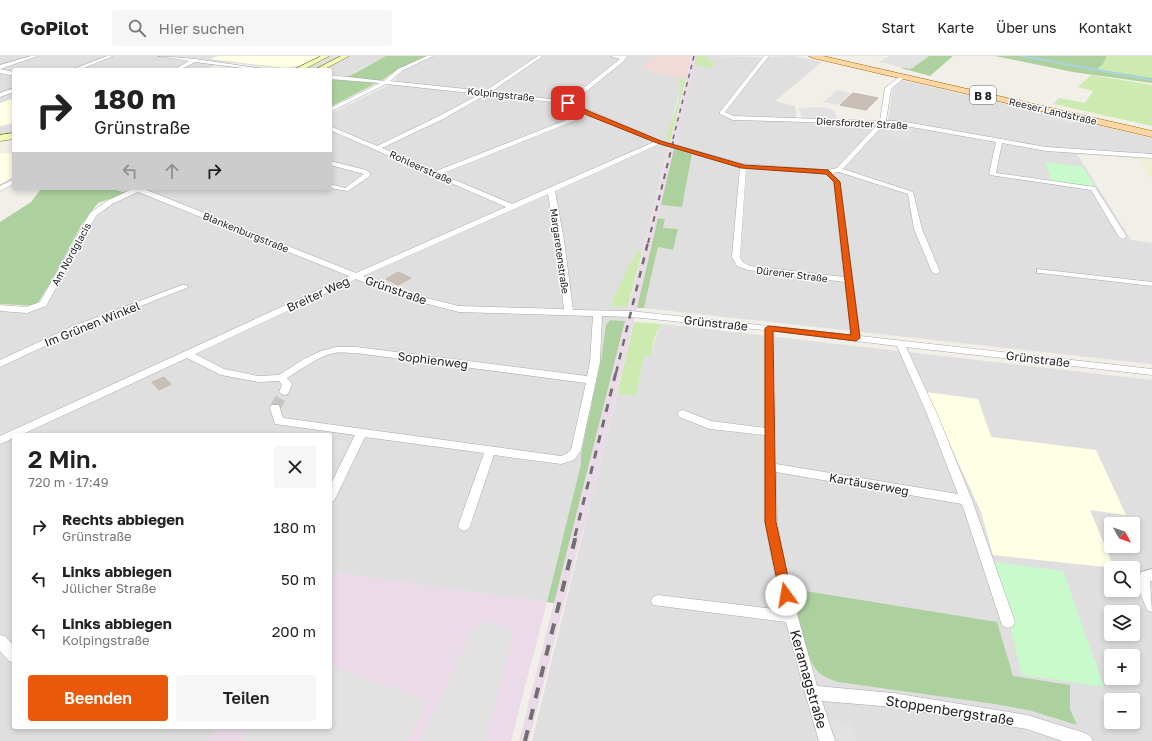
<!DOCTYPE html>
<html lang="de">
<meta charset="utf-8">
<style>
:root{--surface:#fff;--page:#f6f6f6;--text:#222;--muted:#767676;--line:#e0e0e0;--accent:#ea580c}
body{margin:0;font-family:"Golos Text",sans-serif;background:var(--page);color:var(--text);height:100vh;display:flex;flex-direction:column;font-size:15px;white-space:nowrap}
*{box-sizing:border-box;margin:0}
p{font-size:13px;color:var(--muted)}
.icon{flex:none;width:22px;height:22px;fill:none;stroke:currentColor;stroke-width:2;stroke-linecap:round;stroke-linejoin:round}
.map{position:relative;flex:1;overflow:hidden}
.drawer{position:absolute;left:12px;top:377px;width:320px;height:296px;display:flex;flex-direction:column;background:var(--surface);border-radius:4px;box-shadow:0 2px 6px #0003}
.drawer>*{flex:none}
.guide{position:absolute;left:12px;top:12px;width:320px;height:122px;border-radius:4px;box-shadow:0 2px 6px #0003;background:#fff;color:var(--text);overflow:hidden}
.needle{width:26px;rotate:130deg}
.buttons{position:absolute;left:1104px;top:461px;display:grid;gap:8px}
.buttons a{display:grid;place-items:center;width:36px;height:36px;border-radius:4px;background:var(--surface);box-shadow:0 2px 6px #0003;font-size:20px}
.pin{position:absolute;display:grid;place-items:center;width:34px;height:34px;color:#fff;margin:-17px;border-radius:8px;box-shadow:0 2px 6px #0006}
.me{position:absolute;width:44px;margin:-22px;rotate:347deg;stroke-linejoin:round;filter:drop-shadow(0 0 3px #0008)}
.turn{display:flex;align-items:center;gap:14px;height:84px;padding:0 16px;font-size:18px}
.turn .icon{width:52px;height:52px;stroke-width:2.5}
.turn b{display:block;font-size:28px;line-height:34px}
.lanes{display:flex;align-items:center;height:38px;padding:0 16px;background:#0003;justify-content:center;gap:20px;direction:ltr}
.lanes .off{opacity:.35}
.round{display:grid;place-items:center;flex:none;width:42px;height:42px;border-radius:4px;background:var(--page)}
.overview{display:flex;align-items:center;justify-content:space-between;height:68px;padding:0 16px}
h1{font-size:24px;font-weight:600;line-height:30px}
.cta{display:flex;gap:8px;margin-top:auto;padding:8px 16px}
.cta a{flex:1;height:46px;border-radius:4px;background:var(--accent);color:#fff;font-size:16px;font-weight:600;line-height:46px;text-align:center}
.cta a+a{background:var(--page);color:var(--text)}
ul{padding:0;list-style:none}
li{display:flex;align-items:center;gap:12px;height:52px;padding:0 16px}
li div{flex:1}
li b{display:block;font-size:15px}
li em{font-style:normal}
header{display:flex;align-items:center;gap:24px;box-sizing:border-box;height:56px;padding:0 20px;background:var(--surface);border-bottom:1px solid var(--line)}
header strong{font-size:19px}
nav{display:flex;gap:22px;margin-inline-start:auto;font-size:14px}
.search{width:280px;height:36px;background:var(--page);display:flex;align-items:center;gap:10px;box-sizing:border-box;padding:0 14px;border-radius:4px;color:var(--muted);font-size:15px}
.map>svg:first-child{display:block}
.residential{fill:#e0dfdf;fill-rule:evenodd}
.commercial{fill:#f2dad9}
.industrial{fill:#ebdbe8}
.education{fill:#ffffe5}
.farmland{fill:#eef0d5}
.grass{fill:#cdebb0}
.forest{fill:#add19e}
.park{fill:#c8facc}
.parking{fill:#e2e2e2}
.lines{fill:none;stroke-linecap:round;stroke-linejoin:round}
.stream{stroke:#aad3df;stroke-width:2}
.building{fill:#c7bfb8;stroke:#c4b6ab}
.street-tunnel{stroke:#c8c6c1;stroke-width:11;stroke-dasharray:11 5.5;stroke-linecap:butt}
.street-casing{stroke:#a9a9a9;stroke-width:1}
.secondary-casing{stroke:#707d05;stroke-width:1}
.primary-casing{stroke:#a06b00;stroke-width:1}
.street{fill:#fff;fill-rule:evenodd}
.secondary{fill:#f7fabf;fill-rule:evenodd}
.primary{fill:#fcd6a4;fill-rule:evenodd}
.rail-far4{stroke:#707070;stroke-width:1.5;stroke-dasharray:4.5 4.5;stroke-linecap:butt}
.rail-far3{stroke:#707070;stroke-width:2;stroke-dasharray:5.5 5.5;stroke-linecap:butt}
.rail-far2{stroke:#707070;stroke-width:2.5;stroke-dasharray:7 7;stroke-linecap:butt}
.rail-far1{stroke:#707070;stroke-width:3;stroke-dasharray:8 8;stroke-linecap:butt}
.rail{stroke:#707070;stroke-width:4;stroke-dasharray:11 11;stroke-linecap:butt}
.route{fill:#ea580c;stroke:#983908}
.labels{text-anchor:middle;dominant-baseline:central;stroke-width:3;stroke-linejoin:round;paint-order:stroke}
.far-street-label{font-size:10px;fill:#222;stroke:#fff}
.shield{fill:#fff;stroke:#646464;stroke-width:1}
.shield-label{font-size:11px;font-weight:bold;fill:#222}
.street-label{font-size:12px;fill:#222;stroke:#fff}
.near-street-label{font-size:14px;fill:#222;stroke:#fff}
</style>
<header>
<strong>GoPilot</strong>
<div class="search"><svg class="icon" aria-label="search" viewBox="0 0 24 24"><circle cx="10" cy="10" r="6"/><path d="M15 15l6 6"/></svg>Hier suchen</div>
<nav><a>Start</a><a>Karte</a><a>Über uns</a><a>Kontakt</a></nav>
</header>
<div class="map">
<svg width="1152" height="685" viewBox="0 0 1152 685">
<rect width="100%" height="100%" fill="#f2efe9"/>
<path class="residential" d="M0 0H386L348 20 330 18V14H299L221 6 204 14H14V78L0 80Z
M434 0H655L643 10 651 12 647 15 683 22 680 23 681 31 667 83 670 85 642 196 638 195 628 211 610 250 628 251 625 265 610 264 606 269 601 304 581 398V408L547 546 330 516V379H14V671H215L208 685H0V250L40 252 94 156 101 148 128 137 112 132H330V58L391 28 403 14Z
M708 0 761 1 795 0 822 6 775 45 795 50 797 66 887 69 893 32 901 24 1152 82V103L1077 98 1131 184 1152 187V308L644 252 658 191 673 194 663 172 665 163 658 162 661 149 682 151 692 98 674 93 694 9 711 11 715 7 707 5Z
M663 268 1152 324V685H532L617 338 636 340 644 299H651L656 280 660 270ZM1111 468H1133V490H1111ZM1111 512H1133V534H1111ZM1111 556H1133V578H1111ZM1111 600H1133V622H1111ZM1111 644H1133V666H1111Z"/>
<path class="commercial" d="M655 0H692L686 23 647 15 650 12 642 11Z"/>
<path class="industrial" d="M692 0H697L592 441 580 485 529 685H519Z
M330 516 547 546 511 685H208L215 671H330Z"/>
<path class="education" d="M218 0H320L299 10 285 12 210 3Z
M14 42V67L0 70V47Z
M0 97 14 98V120L0 128Z
M926 336 978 343 991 381 1096 394 1126 459 1090 454 1114 512 993 499 981 456Z"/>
<path class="farmland" d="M1136 102 1152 103V124Z"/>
<path class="grass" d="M697 0H708L707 5 716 7 711 12 694 9Z
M1107 0H1152V22L1096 13 1103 8Z
M1091 19 1152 29V70L1053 48 1059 42 1085 47 1093 35 1078 31Z
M683 22 686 23 670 85 666 84C670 64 684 42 679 23Z
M638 195 642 196 628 251 610 250 628 211Z
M634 266 663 268C654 274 653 290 651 300L644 299 636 340 617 338Z"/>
<path class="forest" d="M386 0H428L398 13 384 23 330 51V24C345 26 372 7 386 0Z
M929 0H953L930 20 901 12 905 10 912 12Z
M995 0H1107L1103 8 1097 13 1152 22V27L1073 16Z
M674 93 692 98 682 151 661 149Z
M37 132H108L127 137 98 147 82 168 52 224 36 250 0 248V166L31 146 41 133Z
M658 162 665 163 663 172 678 173 673 194 658 191 644 252H637Z
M610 264 625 265 554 547 547 546 581 408V398L601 304 606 269Z
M793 533 997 566 1013 620 1070 629V653L1077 669 1032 655 995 648 838 626C829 623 821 620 815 612 804 598 797 551 793 533Z"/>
<path class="park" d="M1045 106 1083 111 1095 131 1052 126Z
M994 506 1063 515 1104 631 1022 619Z"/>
<path class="parking" d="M889 0H929L910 13 879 6Z
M837 34 851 37 838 49 823 46Z
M820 51 834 54 838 64 803 63 799 52Z
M1051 58 1055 59 1076 64 1072 69 1047 63Z
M897 69 913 72 908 83 879 78 882 75H891Z
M330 383 348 386 333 411H330Z
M483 565 512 573 509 597 485 685H420L468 583 472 575Z
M330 609 428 645 408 685H241L250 671H330Z
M832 665 851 668 857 685H838Z"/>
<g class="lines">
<path class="stream" d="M1022 0 1152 24"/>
</g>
<path class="building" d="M853 37 878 42 866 54 840 49Z
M398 216 411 222 398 229 386 223Z
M164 321 171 328 159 334 152 326Z"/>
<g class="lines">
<path class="street-tunnel" d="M275 352 284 336"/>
<g class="street-casing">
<path id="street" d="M31 0H38L0 13V9Z
M107 0H113L79 14H71Z
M158 0 195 3 272 14H257L195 6 180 14H173L189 5Z
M427 0H433L402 15 390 25 485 35 538 0H543L491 36 567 45 620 3 610 0H627L624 5 572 47 661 85 743 108 828 114 837 112 878 68 733 64 720 58V56L764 0H769L725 56 734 60 880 65 885 32 902 19 904 20V22L891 33 886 65H900L1046 91 1152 98V102L1046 95 1002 87 996 117 1095 131 1127 181 1123 183 1119 181 1091 134 990 119 989 118 996 86 900 69 884 68 843 113 913 136 922 173 940 216 936 218 932 216 914 173 908 138 839 116 833 117 840 126 860 280 1152 313V319L906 291 937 358 972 444 1015 566 1013 570 1008 572 1003 570 1001 566 962 448 776 416 777 466 789 529 817 630 893 637 1027 659 1085 677 1090 680 1093 685H1062L1027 673 893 651 822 645 835 685H819L805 637 786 566 653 549 651 545 653 541 658 539 783 554 777 529 765 466V379L710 373 679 361 678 358 679 355 683 354 711 365 765 372V274L631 261 602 260 600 306 581 394 574 404 561 408 494 399 470 470 468 473 464 475 460 473 458 470 484 397 365 381 334 445 330 447V430L355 379 275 368 270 352 271 349H279L283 362 561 400 566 398 571 394 586 327 356 297C349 297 341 296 334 297 317 301 302 313 287 322L292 328 288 338 284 339 279 336 282 329 279 325 258 326 221 319 187 302 21 379H14V382L0 388V380L349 220 138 136 112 148 96 160 46 250 27 257 0 255V249L26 251 40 246 90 157 107 145 132 133V132H145L144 133 356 217 506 151 330 74V70L377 90 439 60 480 38 386 28 330 56V52L380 27 330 23V19L384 25 398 13ZM487 38 567 48 584 57 436 115 382 92 443 63ZM589 59 654 86 512 148 441 118ZM659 88 740 111 732 201 737 210 748 214 845 226 851 279 631 255 573 254 564 184 555 135ZM746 112 826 118 834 126 844 221 750 210 743 206 740 201ZM548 138 556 184 564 253 459 250 410 238 363 220ZM356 223 404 242 459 256 593 260 590 306 587 320 356 291H336L321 295 304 303 279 319 258 320 224 313 195 298ZM774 275 897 290 927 358 958 438 776 408Z
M0 13 14 16V20L0 17Z
M14 32V36L0 41V37Z
M330 105 366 114 370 117V120L348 135 330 132V128L345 132 364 118 330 109Z
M14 123V128L0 135V130Z
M1037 213 1152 226V230L1040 217H1037Z
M182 229H185L189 231 77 275 0 311V304L71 271Z
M1152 513V525H1150L1152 556 1147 554 1137 529 1141 516Z
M0 579 5 580 14 590V607L9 605 0 595Z"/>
</g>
<g class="secondary-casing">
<path id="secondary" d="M321 0H329L303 14H293Z
M341 0H349L323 14H314Z
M14 77V83L0 85V79Z"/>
</g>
<g class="primary-casing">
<path id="primary" d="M809 0H823L1152 75V81L813 2Z"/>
</g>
<use href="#street" class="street"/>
<use href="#secondary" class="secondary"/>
<use href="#primary" class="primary"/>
<path class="rail-far4" d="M673 83 694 0"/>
<path class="rail-far3" d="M648 187 674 82"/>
<path class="rail-far2" d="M616 317 648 186"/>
<path class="rail-far1" d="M575 480 616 316"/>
<path class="rail" d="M525 685 576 479"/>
</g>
<path class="route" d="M566 46H569L591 56 661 85 744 109 828 114 840 126 860 282 856 285 773 275 776 466 792 539 790 543 786 545 782 543 780 539 765 466V272L769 270 851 279 834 126 826 118 741 112 657 87 587 59 566 48Z"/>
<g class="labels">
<g class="far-street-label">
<text transform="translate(501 38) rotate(6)">Kolpingstraße</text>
<text transform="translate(1053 55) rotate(13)">Reeser Landstraße</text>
<text transform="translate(862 67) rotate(3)">Diersfordter Straße</text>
<text transform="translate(421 111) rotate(24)">Rohleerstraße</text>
<text transform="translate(246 176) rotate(22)">Blankenburgstraße</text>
<text transform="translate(560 195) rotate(82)">Margaretenstraße</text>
<text transform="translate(71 198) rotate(-61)">Am Nordglacis</text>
<text transform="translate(792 218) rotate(7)">Dürener Straße</text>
</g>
<rect class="shield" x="970" y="30" width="26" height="18" rx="3"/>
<g class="shield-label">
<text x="983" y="39">B 8</text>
</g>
<g class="street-label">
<text transform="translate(396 234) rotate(19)">Grünstraße</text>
<text transform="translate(318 238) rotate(-25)">Breiter Weg</text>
<text transform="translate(716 267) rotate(6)">Grünstraße</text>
<text transform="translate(92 268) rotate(-22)">Im Grünen Winkel</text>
<text transform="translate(1038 303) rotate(7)">Grünstraße</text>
<text transform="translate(433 304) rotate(7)">Sophienweg</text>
<text transform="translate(869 428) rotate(10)">Kartäuserweg</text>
</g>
<g class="near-street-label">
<text transform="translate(809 623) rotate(74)">Keramagstraße</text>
<text transform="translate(950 654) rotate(9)">Stoppenbergstraße</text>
</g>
</g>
</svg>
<div class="buttons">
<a><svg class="needle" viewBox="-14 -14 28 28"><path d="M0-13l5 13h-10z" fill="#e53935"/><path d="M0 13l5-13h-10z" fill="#767676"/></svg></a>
<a><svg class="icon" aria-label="search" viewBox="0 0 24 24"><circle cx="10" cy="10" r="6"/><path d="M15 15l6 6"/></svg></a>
<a><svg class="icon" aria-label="layers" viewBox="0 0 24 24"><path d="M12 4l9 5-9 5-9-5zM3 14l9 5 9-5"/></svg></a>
<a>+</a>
<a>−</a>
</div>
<div class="pin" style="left:568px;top:47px;background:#d93025"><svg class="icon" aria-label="arrive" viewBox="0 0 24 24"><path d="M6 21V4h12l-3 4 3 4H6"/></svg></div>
<svg class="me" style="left:786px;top:539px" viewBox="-20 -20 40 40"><circle r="19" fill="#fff"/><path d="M0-13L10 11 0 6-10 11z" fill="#ea580c"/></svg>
<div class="guide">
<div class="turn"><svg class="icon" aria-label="right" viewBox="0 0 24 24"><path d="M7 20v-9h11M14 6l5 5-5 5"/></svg><div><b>180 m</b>Grünstraße</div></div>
<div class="lanes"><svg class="icon off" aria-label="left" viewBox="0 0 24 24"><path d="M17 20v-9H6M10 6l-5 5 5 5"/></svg><svg class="icon off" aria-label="ahead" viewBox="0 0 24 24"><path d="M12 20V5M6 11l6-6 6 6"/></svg><svg class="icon" aria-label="right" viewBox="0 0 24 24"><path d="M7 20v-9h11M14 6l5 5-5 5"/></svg></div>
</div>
<section class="drawer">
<div class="overview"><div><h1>2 Min.</h1><p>720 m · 17:49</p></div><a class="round"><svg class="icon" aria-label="close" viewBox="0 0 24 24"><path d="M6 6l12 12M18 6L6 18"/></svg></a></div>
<ul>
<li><svg class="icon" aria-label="right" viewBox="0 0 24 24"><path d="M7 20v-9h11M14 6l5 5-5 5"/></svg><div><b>Rechts abbiegen</b><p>Grünstraße</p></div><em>180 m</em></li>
<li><svg class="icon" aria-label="left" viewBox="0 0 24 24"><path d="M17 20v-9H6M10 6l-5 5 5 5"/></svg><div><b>Links abbiegen</b><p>Jülicher Straße</p></div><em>50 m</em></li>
<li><svg class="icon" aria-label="left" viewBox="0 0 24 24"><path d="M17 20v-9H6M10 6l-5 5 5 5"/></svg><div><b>Links abbiegen</b><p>Kolpingstraße</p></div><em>200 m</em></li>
</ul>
<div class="cta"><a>Beenden</a><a>Teilen</a></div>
</section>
</div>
